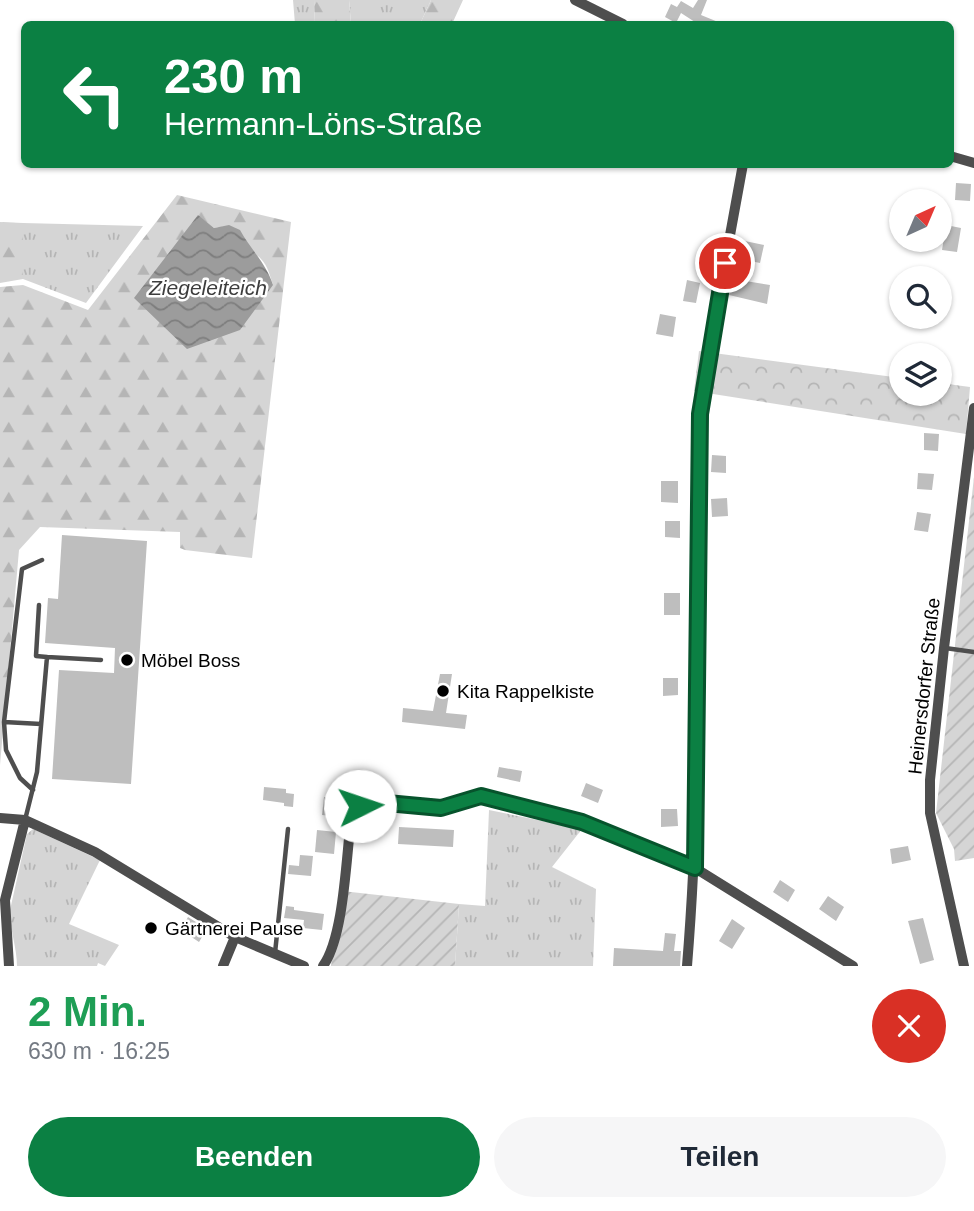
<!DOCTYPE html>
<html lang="de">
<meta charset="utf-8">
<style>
:root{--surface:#fff;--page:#f6f6f7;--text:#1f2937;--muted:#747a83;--accent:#0b8043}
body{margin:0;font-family:Arial,sans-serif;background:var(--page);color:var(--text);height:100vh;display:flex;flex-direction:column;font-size:26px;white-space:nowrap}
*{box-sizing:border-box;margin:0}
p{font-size:23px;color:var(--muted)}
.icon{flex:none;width:38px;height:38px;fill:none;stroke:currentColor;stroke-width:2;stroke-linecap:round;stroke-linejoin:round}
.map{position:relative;height:966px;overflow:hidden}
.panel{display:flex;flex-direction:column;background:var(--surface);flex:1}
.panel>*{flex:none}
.guide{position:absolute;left:21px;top:21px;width:933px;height:147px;border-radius:10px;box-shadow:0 2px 5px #0004;background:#0b8043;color:#fff;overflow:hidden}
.needle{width:46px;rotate:44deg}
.buttons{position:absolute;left:889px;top:189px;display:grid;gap:14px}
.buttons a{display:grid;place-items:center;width:63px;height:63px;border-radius:50%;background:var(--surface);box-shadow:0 2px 5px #0004;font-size:35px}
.pin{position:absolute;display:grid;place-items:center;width:60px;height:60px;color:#fff;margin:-30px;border:4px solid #fff;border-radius:50%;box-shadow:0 2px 7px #0007}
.me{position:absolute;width:77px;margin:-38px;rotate:86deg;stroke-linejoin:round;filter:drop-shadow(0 0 5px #0008)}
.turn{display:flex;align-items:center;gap:24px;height:147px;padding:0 28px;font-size:32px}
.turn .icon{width:91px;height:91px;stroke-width:2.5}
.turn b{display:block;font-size:49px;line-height:60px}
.round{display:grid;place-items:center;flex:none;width:74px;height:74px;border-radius:37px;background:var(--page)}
.summary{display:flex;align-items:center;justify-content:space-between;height:119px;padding:0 28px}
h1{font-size:42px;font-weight:800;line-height:52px;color:#1e9e55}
.button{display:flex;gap:14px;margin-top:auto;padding:14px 28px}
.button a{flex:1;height:80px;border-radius:42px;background:var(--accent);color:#fff;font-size:28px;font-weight:800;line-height:80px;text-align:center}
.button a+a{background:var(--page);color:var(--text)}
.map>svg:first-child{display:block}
.grass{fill:url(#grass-tufts)}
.forest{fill:url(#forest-firs);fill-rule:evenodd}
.park{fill:url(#park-crowns)}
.garden{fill:url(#garden-furrows)}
.water{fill:url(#water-waves)}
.building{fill:#bebebe}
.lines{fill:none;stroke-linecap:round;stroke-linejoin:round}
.service{stroke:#4e4e4e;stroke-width:4.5}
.minor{stroke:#4e4e4e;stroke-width:10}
.route-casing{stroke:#07532c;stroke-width:18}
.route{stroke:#0b8043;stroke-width:12}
.poi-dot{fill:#000;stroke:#fff;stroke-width:2.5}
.labels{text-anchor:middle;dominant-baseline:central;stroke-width:5;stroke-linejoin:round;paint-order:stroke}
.poi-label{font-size:19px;fill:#000;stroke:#fff;text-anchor:start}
.street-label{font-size:19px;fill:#000;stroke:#fff}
.water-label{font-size:21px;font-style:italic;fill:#3d3d3d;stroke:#fff}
</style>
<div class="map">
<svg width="974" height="966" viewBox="0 0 974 966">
<defs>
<pattern id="grass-tufts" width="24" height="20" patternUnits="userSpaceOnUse" patternTransform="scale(1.75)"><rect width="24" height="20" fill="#d5d5d5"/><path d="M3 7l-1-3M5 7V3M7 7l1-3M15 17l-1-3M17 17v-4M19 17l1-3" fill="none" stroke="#b5b5b5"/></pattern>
<pattern id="forest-firs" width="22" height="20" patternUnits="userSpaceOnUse" patternTransform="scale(1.75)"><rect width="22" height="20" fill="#d5d5d5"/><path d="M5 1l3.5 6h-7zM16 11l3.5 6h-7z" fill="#b5b5b5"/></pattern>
<pattern id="park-crowns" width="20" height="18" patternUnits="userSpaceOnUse" patternTransform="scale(1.75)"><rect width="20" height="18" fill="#d5d5d5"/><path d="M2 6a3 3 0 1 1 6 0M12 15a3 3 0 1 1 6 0" fill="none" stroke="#b5b5b5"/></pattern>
<pattern id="garden-furrows" width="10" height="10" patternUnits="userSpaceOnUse" patternTransform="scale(1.75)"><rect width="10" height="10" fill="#d5d5d5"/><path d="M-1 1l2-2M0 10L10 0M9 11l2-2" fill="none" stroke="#b5b5b5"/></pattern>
<pattern id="water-waves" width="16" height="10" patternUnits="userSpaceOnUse" patternTransform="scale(1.75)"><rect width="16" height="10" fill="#9c9c9c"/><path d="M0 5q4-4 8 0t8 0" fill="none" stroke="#7d7d7d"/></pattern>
</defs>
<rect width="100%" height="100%" fill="#fff"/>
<path class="grass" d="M293 0H314L315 24H295Z
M349 0H431L420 24H351Z
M23 223 143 226 86 303 23 279Z
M489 810 582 829 552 867 596 889 593 966H455L459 904 485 906Z
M33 829 100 860 69 924 119 945 105 966 98 963 97 966H17C17 947 9 927 10 910L27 834Z"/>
<path class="forest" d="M314 0H349L351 24H315Z
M431 0H463L452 24H420Z
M177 195 291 222 252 558 185 550 180 548V532L40 527 19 550 0 765V287L23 285 88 310ZM198 216 214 228C244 222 237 234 252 252 255 255 259 256 261 259 268 266 270 276 273 285Z
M0 222 23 223V279L0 283Z"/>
<path class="park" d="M699 351 901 378V394H940V383L970 387 966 434 694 391Z"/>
<path class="garden" d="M974 477V858L955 861 954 849 936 813Z
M342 891 459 904 455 966H331Z"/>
<path class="water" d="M198 215 214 228 229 225 240 230C251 250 266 263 273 285L240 330 187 349 134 298Z"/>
<path class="building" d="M698 0H707L701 15 723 24H698L681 13 676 23 665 17 671 4 677 7 681 1 693 8Z
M956 183 971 184 970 201 955 200Z
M946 225 961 228 957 252 942 250Z
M740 240 764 245 760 263 736 258Z
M733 279 770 285 767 304 729 295Z
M687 280 700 283 696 303 683 301Z
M660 314 676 317 673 337 656 334Z
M924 433 939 434 938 451 924 450Z
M712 455 726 456V473L711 472Z
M918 473 934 474 932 490 917 489Z
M661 481H678V503L661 502Z
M727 498 728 516 712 517 711 499Z
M917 512 931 514 928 532 914 530Z
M665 521H680V538L665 537Z
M62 535 147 541 131 784 52 779 59 670 114 673 115 648 45 643 48 598 58 599Z
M664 593H680V615H664Z
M440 674H452L446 713 467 715 465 729 402 722 403 708 433 711Z
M663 678H678V695L663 696Z
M499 767 522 771 520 782 497 777Z
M586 783 603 790 598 803 581 796Z
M264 787 286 789V793L294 794 293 807 284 806V803L263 800Z
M324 797 342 800 340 817 322 815Z
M661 809H677L678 826 661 827Z
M399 827 454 830 453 847 398 844Z
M317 830 336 832 334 854 315 852Z
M908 846 911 860 892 864 890 849Z
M300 855 313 856 311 876 288 874 289 865 299 866Z
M780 880 795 890 788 902 773 892Z
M828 896 844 907 836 921 819 909Z
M286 906 294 907V910L324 914 322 930 303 928 304 920 284 918Z
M188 917 207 929 199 942 181 930Z
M923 918 934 960 920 964 908 921Z
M732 919 745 928 732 949 719 941Z
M665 933 676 934 674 951H681L680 966H613L614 948 663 951Z"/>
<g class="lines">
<path class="service" d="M945 648 974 652
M47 657 101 660
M4 722 41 724
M33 790 20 778 6 750 4 722 22 569 42 560
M25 820 37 772 47 657 36 656 39 605
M275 953 288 829"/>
<path class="minor" d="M575 0 623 24
M950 156 974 163
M0 818 25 820 95 852 235 937 304 966
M9 966 5 900 25 820
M223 966 235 937
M323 966C344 937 346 858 351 820L360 806 376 802 441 808 481 796 582 822 695 868 853 966
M687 966C702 783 698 598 700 414L707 361 743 164
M964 966 930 813V780L944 648 974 408"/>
</g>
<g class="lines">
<g class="route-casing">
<path id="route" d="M360 806 376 802 441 808 481 796 582 822 695 868 700 414 725 263"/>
</g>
<use href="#route" class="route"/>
</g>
<g class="poi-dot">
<circle cx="127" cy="660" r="7"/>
<circle cx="443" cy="691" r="7"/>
<circle cx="151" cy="928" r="7"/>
</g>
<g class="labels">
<g class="poi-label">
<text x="141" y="660">Möbel Boss</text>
<text x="457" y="691">Kita Rappelkiste</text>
<text x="165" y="928">Gärtnerei Pause</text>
</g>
<g class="street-label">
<text transform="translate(924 686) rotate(-84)">Heinersdorfer Straße</text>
</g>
<g class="water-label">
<text x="208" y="287">Ziegeleiteich</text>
</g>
</g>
</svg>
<div class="buttons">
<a><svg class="needle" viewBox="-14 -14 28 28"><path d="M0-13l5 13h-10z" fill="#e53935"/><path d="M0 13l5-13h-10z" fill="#747a83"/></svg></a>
<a><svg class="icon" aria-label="search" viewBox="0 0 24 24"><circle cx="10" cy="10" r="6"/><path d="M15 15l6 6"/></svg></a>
<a><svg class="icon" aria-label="layers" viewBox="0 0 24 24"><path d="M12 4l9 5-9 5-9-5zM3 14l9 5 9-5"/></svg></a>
</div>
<div class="pin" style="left:725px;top:263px;background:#d93025"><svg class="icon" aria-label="arrive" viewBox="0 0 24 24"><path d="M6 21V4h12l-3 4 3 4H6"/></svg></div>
<svg class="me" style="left:360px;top:806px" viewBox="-20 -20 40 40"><circle r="19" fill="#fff"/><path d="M0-13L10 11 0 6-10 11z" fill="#0b8043"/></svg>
<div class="guide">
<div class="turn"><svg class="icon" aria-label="left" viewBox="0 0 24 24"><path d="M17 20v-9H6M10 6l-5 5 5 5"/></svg><div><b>230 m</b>Hermann-Löns-Straße</div></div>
</div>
</div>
<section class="panel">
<div class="summary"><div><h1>2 Min.</h1><p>630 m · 16:25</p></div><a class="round" style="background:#d93025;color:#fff"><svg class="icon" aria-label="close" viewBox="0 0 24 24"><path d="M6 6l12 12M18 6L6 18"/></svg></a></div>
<div class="button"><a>Beenden</a><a>Teilen</a></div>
</section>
